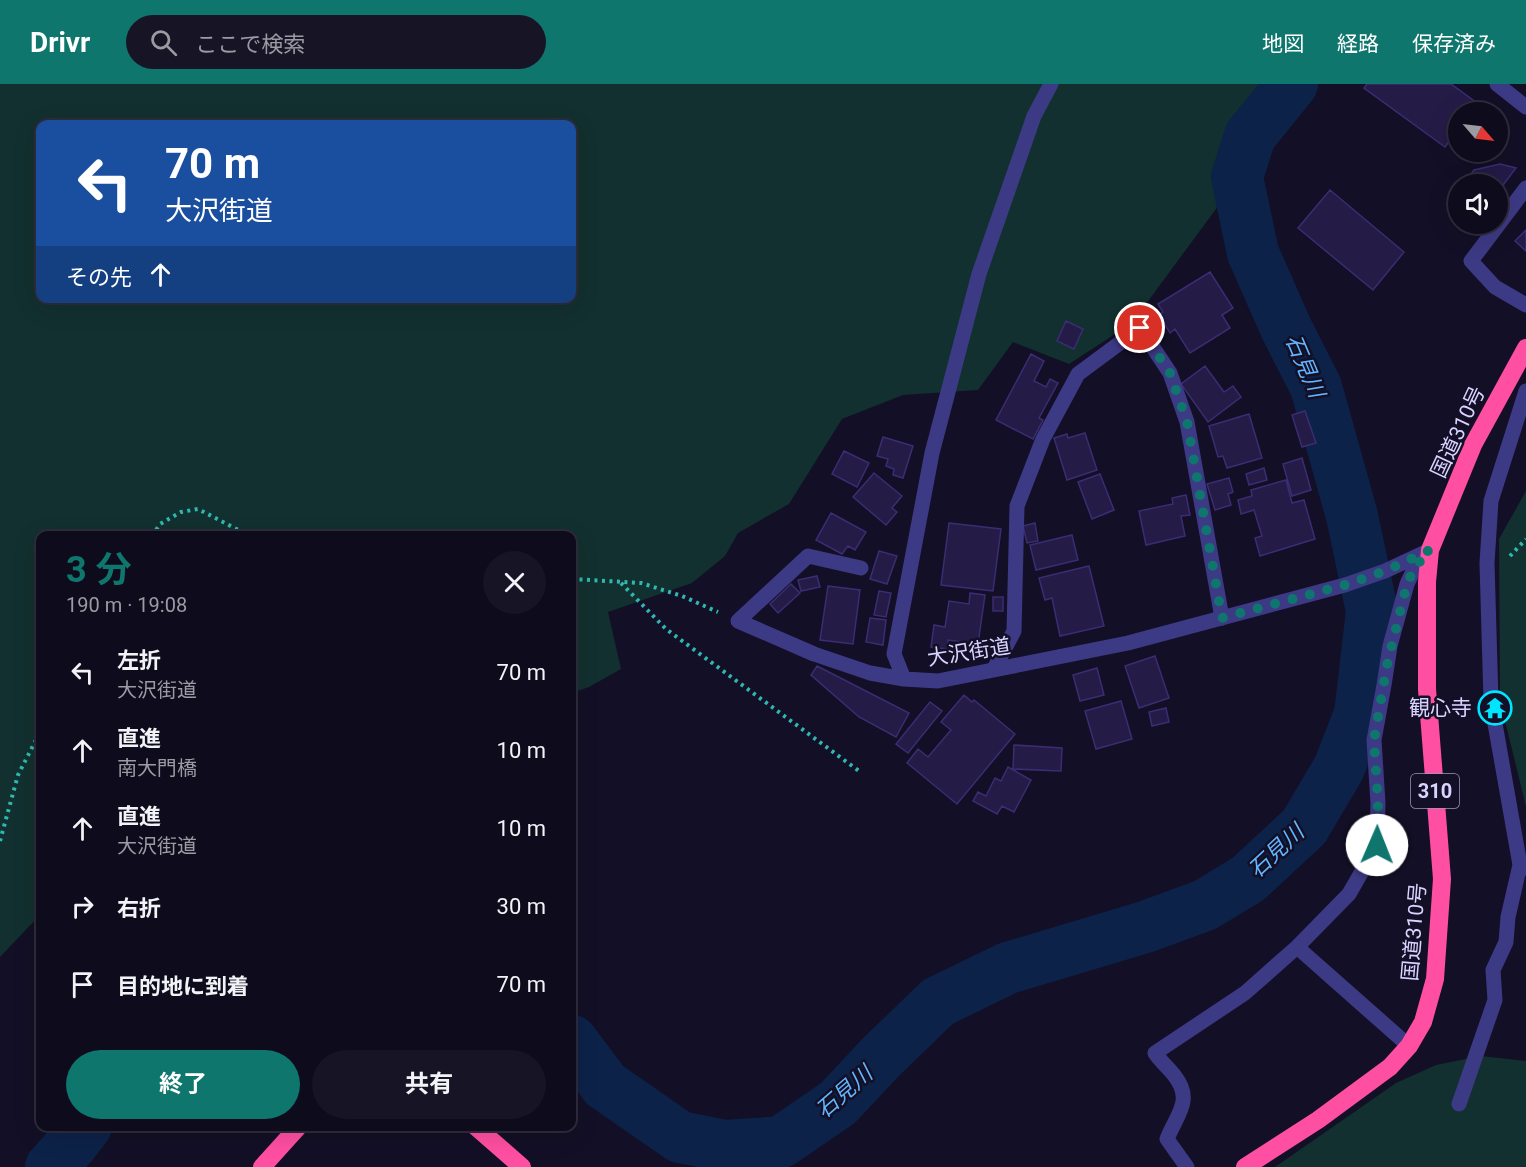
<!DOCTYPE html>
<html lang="ja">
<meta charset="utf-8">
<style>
:root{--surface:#0e0b1c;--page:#171425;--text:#f1f3f6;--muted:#9b9ba3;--line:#2e2b3b;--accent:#0f766e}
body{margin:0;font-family:Roboto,"Noto Sans JP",sans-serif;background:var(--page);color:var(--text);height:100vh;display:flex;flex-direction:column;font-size:22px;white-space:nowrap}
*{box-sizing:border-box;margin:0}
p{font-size:20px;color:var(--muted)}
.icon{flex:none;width:33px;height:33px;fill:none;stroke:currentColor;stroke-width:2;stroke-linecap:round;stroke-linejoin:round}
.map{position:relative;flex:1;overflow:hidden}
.side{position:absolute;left:36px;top:447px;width:540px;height:600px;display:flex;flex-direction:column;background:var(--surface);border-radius:12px;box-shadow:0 6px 24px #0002,0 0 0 2px var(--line)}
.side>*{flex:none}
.guide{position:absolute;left:36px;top:36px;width:540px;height:183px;border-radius:12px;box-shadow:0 6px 24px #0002,0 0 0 2px var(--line);background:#1a4fa0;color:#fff;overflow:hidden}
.needle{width:39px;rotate:118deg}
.controls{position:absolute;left:1448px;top:18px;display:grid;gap:12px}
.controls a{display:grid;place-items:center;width:60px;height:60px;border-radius:50%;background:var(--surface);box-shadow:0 6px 24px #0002,0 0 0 2px var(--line);font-size:30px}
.pin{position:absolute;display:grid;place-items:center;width:51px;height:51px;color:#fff;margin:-26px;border:3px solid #fff;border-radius:50%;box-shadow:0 2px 6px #0007}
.me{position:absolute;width:66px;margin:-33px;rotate:1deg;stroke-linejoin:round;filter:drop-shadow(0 0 4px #0008)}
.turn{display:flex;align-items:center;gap:21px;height:126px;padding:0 30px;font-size:27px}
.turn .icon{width:78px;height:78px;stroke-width:2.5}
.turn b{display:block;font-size:42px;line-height:51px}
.then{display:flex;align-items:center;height:57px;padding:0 30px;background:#0003;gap:12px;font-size:22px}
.round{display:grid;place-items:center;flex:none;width:63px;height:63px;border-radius:32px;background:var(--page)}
.summary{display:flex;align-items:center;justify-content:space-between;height:102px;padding:0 30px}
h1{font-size:36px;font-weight:700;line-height:45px;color:var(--accent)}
.action{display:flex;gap:12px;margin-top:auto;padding:12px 30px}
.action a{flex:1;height:69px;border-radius:36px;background:var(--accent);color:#fff;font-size:24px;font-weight:700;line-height:69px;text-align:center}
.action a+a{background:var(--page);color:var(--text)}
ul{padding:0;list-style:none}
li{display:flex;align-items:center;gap:18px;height:78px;padding:0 30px}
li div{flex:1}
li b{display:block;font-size:22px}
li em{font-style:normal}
header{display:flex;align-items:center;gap:36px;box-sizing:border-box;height:84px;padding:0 30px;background:var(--accent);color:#fff}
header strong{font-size:28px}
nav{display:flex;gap:33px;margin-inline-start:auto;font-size:21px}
.search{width:420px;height:54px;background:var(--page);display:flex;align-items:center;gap:15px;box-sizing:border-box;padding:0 21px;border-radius:33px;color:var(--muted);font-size:22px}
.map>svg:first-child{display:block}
.green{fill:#12302f;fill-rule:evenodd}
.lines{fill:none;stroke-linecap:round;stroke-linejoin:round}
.river{stroke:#0c2248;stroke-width:52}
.building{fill:#241b47;stroke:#3b2d73;stroke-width:1.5}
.path{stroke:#2fb8b0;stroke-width:4;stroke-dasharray:3 4.5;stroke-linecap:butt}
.lane{stroke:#3d3a85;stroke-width:15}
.street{stroke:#3d3a85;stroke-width:15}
.highway{stroke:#ff4fa3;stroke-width:18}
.route{stroke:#0f766e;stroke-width:10;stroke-dasharray:0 18}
.labels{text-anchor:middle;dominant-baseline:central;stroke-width:5;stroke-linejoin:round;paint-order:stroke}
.shield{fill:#130f26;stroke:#9e99be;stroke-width:1.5}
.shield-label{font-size:20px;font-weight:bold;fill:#d9d4ff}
.street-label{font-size:21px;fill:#d9d4ff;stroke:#130f26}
.poi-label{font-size:21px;fill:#d9d4ff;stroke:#130f26;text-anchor:end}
.water-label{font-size:22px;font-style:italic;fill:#62b6ff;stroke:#130f26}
</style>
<header>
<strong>Drivr</strong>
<div class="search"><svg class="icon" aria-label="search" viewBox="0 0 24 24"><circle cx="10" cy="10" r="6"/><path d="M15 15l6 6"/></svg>ここで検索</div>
<nav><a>地図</a><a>経路</a><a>保存済み</a></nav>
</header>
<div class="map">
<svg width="1526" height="1083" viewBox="0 0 1526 1083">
<rect width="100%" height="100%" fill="#130f26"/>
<path class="green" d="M0 0H1308L1132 239 1069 280 1013 258 978 306 903 311 842 335 789 420 738 449 725 472 692 499 608 528 621 585 589 603 572 609V452H40V831L0 873ZM40 40H572V214H40Z
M1526 407V723L1500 616 1499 455Z
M1481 972 1526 977V1083H1275L1396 999 1436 981Z"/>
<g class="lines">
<path class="river" d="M572 957 605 1001 680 1053 725 1062 781 1058 838 1019 881 973 938 918 1008 884 1145 843 1205 821 1248 795 1304 743 1339 684 1360 630 1372 527 1352 432 1316 303 1286 244 1253 169 1237 93 1250 52 1292 0
M51 1083 72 1060 86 1042"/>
</g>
<path class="building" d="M1367 0H1451L1477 19 1470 28H1458V45L1445 63 1364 4Z
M1497 41H1500L1501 69 1480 70V68H1497Z
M1500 80 1516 84 1497 109V100H1474L1467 95 1474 86Z
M1330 106 1404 168 1373 206 1298 144Z
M1526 146V167L1515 157Z
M1210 188 1233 224 1222 231 1230 244 1190 269 1175 245 1170 249 1159 231 1163 228 1158 220Z
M1066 237 1083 245 1074 265 1057 257Z
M1031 270 1044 277 1034 297 1046 303 1050 295 1058 299 1039 334 1043 336 1033 355 996 336Z
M1205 282 1224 308 1233 302 1241 313 1208 338 1181 300Z
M1305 327 1316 359 1302 363 1292 331Z
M1249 330 1262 374 1227 384 1223 372 1218 373 1209 342Z
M1085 349 1097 386 1067 396 1054 354 1067 350 1068 354Z
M883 353 913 362 903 394 893 391 894 385 886 382 888 375 877 372Z
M844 367 869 379 857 403 832 390Z
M1302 374 1311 406 1292 412 1283 380Z
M1264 384 1267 396 1249 401 1246 390Z
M874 389 902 412 892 424 897 428 886 441 853 413Z
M1100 390 1114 426 1092 435 1078 398Z
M1229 394 1233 408 1228 410 1231 421 1215 426 1207 400Z
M1286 396 1292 419 1304 416 1315 455 1260 472 1255 454 1262 452 1254 426 1241 430 1238 416 1252 412 1251 406Z
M1186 411 1190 431 1181 432 1185 452 1146 461 1139 427 1173 420 1172 414Z
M831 429 866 448 855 466 848 462 842 470 816 456Z
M949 439 1001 445 993 507 941 501Z
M1035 439 1038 457 1027 459 1023 442Z
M1072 451 1078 476 1036 486 1030 461Z
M879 467 897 472 887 500 870 495Z
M1089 482 1104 542 1060 552 1052 514 1045 516 1039 494Z
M817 492 820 503 801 507 798 496Z
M791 500 800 509 778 529 770 520Z
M828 502 860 506 853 560 820 556Z
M879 507 891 509 886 533 874 531Z
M970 509 985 511 978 560 948 556 947 565 931 563 934 541 945 543 949 517 969 520Z
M993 513H1003V527H993Z
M870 534 886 536 883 561 866 558Z
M1155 572 1169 614 1139 624 1125 582Z
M817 582 909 629 896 653 859 633 811 591Z
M1097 584 1104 611 1080 617 1073 591Z
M964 611 972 618 974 616 1015 650 957 720 907 679 918 665 928 673 951 646 941 638Z
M1121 617 1132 655 1096 665 1085 627Z
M930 618 942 627 908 669 896 660Z
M1166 624 1169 638 1152 642 1149 628Z
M1014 661 1062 664 1061 687 1013 685Z
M1008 683 1031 696 1014 728 1002 722 997 730 973 717 978 708 986 712 995 694 1001 697Z"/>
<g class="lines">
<path class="path" d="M152 452 160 440 181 428 198 425 250 452
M1510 472 1526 455
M572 495 641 499 682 512 718 528
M621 499 666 545 859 687
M0 757 18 691 40 648"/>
<path class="lane" d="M1526 307 1491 417 1487 479 1491 617 1520 781 1526 784
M994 585 1014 547 1017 422 1043 355 1078 290 1140 244 1170 289 1187 338 1222 534
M1459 1020 1495 916 1493 886 1506 858 1508 833 1520 781"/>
<path class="street" d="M1497 0 1526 23
M1526 104 1471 177 1495 203 1526 221
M861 484 808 472 738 537 814 570 870 589 904 595 938 597 1128 559 1345 501 1385 487 1430 466
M904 595 894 570 932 369 979 190 1034 32 1051 0
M1297 863 1409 962
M1187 1083 1167 1055C1177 1030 1194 1016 1174 991 1168 983 1160 977 1155 969L1245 909 1297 863 1349 810 1377 761 1378 719 1374 656 1384 601 1390 562 1407 500 1415 483 1426 471"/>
<path class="highway" d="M475 1042 522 1083
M262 1083 299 1042
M1245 1083 1318 1036 1390 983 1409 962 1423 938 1435 895 1442 795 1427 605V498L1430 466 1473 361 1526 264"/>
</g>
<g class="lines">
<path class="route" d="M1140 244 1170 289 1187 338 1222 534 1345 501 1385 487 1430 466 1415 483 1407 500 1387 581 1374 656 1378 719 1377 761"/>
</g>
<defs>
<g id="temple-ring" transform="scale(1.725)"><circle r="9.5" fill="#130f26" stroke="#00e5ff" stroke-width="1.5"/><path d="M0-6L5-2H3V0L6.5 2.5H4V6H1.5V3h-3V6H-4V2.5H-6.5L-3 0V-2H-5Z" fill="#00e5ff"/></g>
</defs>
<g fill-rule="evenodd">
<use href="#temple-ring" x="1495" y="624"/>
</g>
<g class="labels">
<rect class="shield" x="1411" y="690" width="48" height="34" rx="4.5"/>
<g class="shield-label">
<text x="1435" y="707">310</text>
</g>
<g class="street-label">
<text transform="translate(1458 348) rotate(-65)">国道310号</text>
<text transform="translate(969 568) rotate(-9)">大沢街道</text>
<text transform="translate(1414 848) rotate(-85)">国道310号</text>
</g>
<g class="poi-label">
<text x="1472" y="624">観心寺</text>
</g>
<g class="water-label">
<text transform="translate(1305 282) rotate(67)">石見川</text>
<text transform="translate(1276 767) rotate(-43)">石見川</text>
<text transform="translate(844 1008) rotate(-41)">石見川</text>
</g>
</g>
</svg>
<div class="controls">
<a><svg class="needle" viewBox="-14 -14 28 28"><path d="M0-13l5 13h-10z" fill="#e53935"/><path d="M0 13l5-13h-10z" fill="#9b9ba3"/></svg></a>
<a><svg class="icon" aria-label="sound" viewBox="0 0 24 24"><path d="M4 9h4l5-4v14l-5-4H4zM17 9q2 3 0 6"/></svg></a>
</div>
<div class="pin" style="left:1140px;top:244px;background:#d93025"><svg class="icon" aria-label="arrive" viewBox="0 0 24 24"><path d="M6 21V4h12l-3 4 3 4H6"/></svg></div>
<svg class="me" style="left:1377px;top:761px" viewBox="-20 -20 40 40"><circle r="19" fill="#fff"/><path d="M0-13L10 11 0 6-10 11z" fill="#0f766e"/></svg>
<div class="guide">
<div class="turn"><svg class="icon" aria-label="left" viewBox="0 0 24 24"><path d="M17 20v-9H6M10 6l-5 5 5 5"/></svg><div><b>70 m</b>大沢街道</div></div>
<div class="then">その先<svg class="icon" aria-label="ahead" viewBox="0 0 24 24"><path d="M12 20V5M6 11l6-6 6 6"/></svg></div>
</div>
<section class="side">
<div class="summary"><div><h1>3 分</h1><p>190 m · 19:08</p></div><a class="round"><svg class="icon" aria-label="close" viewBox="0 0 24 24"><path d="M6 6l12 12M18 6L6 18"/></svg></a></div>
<ul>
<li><svg class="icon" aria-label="left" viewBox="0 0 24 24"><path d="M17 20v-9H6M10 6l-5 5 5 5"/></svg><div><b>左折</b><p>大沢街道</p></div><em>70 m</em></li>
<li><svg class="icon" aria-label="ahead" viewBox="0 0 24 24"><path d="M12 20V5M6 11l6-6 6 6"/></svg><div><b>直進</b><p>南大門橋</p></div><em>10 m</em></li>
<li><svg class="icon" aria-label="ahead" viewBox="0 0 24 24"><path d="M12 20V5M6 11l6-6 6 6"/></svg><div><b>直進</b><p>大沢街道</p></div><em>10 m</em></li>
<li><svg class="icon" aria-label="right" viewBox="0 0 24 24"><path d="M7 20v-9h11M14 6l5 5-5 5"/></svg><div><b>右折</b></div><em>30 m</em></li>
<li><svg class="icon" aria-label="arrive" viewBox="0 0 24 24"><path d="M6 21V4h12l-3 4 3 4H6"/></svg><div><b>目的地に到着</b></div><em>70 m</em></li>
</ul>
<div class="action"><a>終了</a><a>共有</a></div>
</section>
</div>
